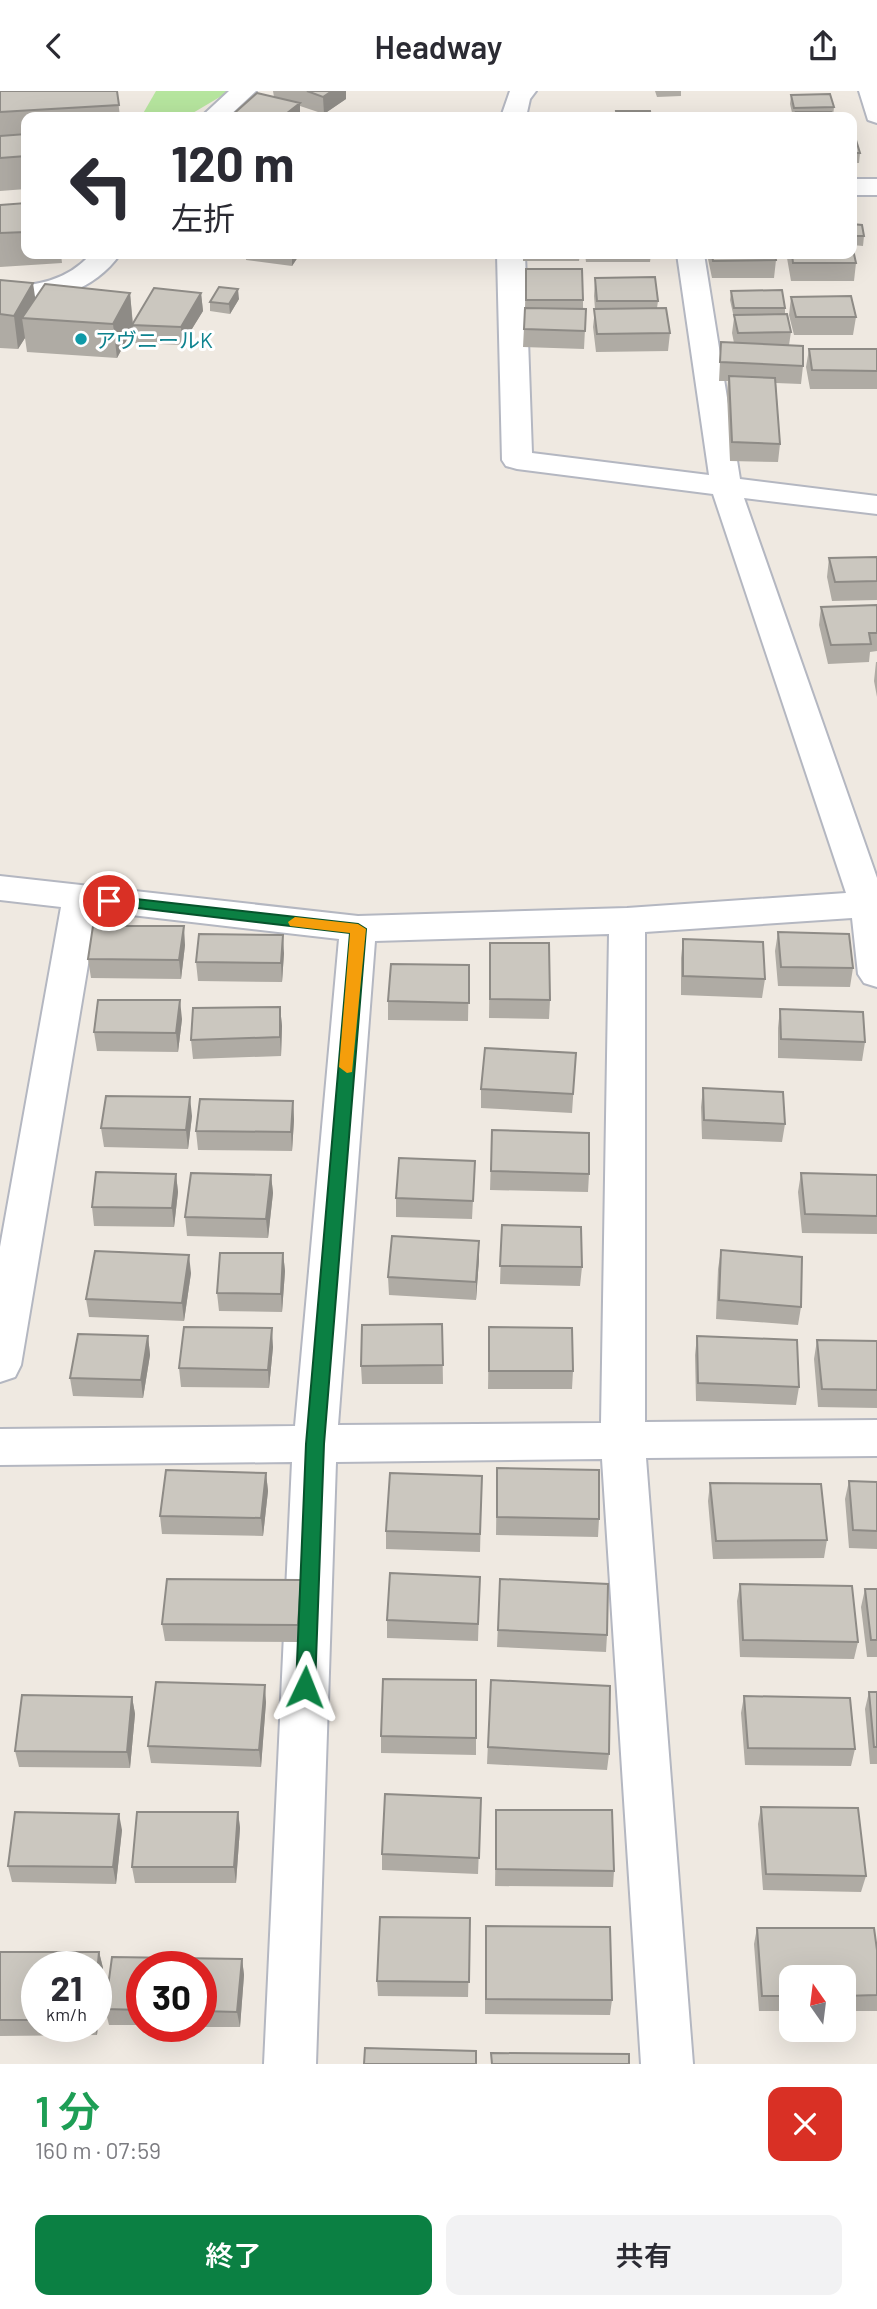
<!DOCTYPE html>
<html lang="ja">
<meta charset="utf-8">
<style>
:root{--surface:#fff;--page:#f2f2f3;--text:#2b2b33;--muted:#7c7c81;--accent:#0b8043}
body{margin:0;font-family:Barlow,"Noto Sans JP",sans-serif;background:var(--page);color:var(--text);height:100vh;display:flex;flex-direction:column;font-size:26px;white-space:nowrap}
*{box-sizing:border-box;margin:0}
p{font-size:23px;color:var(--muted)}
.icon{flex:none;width:38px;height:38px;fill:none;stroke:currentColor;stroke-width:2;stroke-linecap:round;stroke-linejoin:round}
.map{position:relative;height:1973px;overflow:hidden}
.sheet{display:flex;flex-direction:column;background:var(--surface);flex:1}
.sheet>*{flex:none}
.banner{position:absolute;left:21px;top:21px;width:836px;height:147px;border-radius:14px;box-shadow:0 7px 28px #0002;background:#fff;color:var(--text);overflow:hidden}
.needle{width:46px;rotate:346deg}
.buttons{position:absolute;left:779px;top:1874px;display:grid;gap:14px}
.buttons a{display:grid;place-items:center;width:77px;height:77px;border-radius:14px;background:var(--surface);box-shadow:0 7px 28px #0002;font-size:35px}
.speed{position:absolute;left:21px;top:1860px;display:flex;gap:14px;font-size:35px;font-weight:700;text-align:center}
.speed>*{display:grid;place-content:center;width:91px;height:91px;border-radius:50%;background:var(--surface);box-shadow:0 7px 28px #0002;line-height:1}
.speed small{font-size:18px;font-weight:400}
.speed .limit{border:10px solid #d22;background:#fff;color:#111}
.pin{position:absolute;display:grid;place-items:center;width:60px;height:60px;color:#fff;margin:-30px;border:4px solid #fff;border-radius:50%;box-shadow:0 2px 7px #0007}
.me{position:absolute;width:77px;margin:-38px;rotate:2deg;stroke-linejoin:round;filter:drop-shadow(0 0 5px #0008)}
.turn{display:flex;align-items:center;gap:24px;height:147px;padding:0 35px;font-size:32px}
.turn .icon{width:91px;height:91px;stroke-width:2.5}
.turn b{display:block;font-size:49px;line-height:60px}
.round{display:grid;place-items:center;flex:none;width:74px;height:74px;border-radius:14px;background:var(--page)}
.overview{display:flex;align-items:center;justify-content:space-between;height:119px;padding:0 35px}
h1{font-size:42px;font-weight:600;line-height:52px;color:#1e9e55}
.button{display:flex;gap:14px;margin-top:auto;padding:14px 35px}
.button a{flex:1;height:80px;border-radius:14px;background:var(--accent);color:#fff;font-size:28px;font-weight:600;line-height:80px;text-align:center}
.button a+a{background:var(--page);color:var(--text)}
header{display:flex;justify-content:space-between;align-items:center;height:91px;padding:0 35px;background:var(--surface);font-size:32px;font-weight:600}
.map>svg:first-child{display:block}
.green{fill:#b6e59e}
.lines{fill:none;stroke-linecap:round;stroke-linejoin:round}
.street-casing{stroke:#b4b7c1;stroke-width:4}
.street{fill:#fff;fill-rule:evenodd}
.wall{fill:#afaba4;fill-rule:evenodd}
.shaded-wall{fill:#8e8b86}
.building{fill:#cbc7bf;stroke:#8e8b86;stroke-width:2}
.route{fill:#0b8043;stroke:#07532c;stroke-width:2}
.slow{fill:#f59e0b}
.culture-dot{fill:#0f9aa8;stroke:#fff;stroke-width:2.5}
.labels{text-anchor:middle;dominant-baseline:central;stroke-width:6;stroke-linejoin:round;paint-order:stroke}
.far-culture-label{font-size:21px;fill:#0d838f;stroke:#fff;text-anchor:start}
</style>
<header><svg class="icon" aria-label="back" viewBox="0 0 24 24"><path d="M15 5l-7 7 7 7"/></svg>Headway<svg class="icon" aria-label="share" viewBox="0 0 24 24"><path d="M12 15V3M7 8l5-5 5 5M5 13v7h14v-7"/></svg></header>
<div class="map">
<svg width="877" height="1973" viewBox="0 0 877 1973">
<rect width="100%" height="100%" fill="#efe9e1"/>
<path class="green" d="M156 0H230L186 26H141Z"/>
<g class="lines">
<g class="street-casing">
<path id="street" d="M229 0H256L228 26H201Z
M510 0H536L530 8 526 26H501Z
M859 0H877V32L868 29Z
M852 88H877V104H852Z
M91 163H120C93 202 45 213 0 211V195C35 196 67 190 91 163Z
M497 163H525L532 362 709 384 677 163H704L740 388 877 405V423L744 407 877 787V896L864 892 858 883 852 827 645 841V1331L877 1329V1365L646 1367 693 1973H641L602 1368 336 1371 316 1973H264L292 1371 0 1374V1338L295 1335 339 848 97 820 21 1274 15 1286 0 1291V1156L61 816 0 809V785L358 825 627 817 846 802 713 403 517 378 506 375 502 369ZM609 843 601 1332 338 1334 375 850Z"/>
</g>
<use href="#street" class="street"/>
</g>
<path class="wall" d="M0 0H117L120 26H26V98L0 100Z
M273 0H346V8L324 23 300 15V26H230L274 6Z
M655 0H681V5L657 6Z
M791 4 834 16 833 26H793L790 13Z
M852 50 860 62 859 72H852Z
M26 112V163H61L62 172 0 176V114Z
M852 133 864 145 863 155 852 154 856 172 854 190H791L787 167 788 163H852Z
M246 163H300L292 175 246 169Z
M523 163H580L579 170H523Z
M585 163H651L650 171H586Z
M707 163H775L776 169 774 187H712Z
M526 178 583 209V218H586L584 258 523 256 525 217Z
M595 187 658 210 657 217 670 242 668 260 596 261 593 236 595 218 594 205Z
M0 189 35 208 130 202 133 233 201 202 203 220 182 254 134 252 133 237 117 267 27 261 25 247 18 258 0 257Z
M731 200 785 217V223L791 241 789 254 803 275 801 293 776 292 780 353 778 371 730 370 727 303 728 290H719L721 251 734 252 732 242 734 227 730 209Z
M791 206 856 226 853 244H794L789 224Z
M239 208 230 223 210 220V211Z
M809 258H877V298H810L806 276Z
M877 466V509L832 510 827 486 829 467Z
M877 514V560L870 561 869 571 828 573 819 534 821 516Z
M876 571H877V606L874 590Z
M778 841 853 877 850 896 778 895 775 860Z
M683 848 765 888 762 907 681 904V867Z
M490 852 550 909 549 928 489 927Z
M185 854 181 888 91 887 88 868Z
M284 862 282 891 198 890 196 871Z
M469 874 468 930 388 929V910Z
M280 916 282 935 281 965 193 968 191 949Z
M780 918 865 951 862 970 778 967V937Z
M182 928 178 961 97 960 94 941Z
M576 962 572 1022 481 1017V998Z
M703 997 785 1033 782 1051 702 1048 701 1016Z
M293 1010 294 1029 292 1060 198 1059 196 1040Z
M192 1025 188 1058 104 1056 101 1037Z
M492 1039 589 1083 588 1101 490 1099Z
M475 1070 472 1128 396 1126V1107Z
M801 1082 877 1084V1143L802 1142 798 1101Z
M176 1083 178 1101 174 1136 94 1135 92 1116Z
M271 1084 273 1102 268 1147 187 1145 185 1126Z
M502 1134 582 1176 580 1195 500 1193Z
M721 1159 801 1216 798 1234 716 1228 718 1178Z
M283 1162 285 1180 282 1221 219 1220 217 1202Z
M479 1168 476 1209 389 1204 388 1186Z
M191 1182 184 1230 89 1226 86 1208Z
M442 1233 443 1293H362L361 1275Z
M489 1236 573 1280 572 1298H488Z
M148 1245 150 1264 143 1307 73 1305 70 1287Z
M697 1245 799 1296 796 1314 696 1310 695 1264Z
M817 1249 877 1250V1317L818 1316 814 1268Z
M273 1256 269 1297 181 1296 179 1277Z
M497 1377 599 1428 598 1446 496 1444Z
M266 1382 268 1400 263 1445 162 1443 160 1425Z
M482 1385 480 1461 386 1458V1440Z
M849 1390 877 1391V1458L849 1457 845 1408Z
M710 1392 827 1449 824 1467 713 1468 708 1410Z
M480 1486 478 1550 387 1547V1529Z
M500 1488 607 1544 606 1561 497 1556Z
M301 1489 302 1507 300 1551 165 1550 162 1533Z
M740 1493 858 1551 854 1568 740 1566 737 1510Z
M865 1498H877V1566H867L861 1516Z
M491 1589 609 1663 607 1679 487 1673Z
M869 1601H877V1673H870L865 1618Z
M744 1605 855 1658 851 1675 745 1674 741 1622Z
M132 1606 135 1623 130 1677 19 1676 15 1660Z
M266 1611 261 1676 151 1672 148 1655Z
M381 1645 476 1647V1664L381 1662Z
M481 1707 478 1783 382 1779V1763Z
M761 1716 866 1785 861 1801 763 1799 758 1733Z
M238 1721 240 1737 236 1792H135L132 1776Z
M496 1735 614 1780 613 1796 495 1795Z
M122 1739 116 1793 12 1791 8 1775Z
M470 1827 468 1906 378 1905 377 1890Z
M757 1837 877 1859V1920H844V1886H791V1920H759L754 1853Z
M485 1851 612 1909 610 1924 485 1923Z
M0 1861H99L103 1877 97 1944 0 1945ZM37 1876H96V1936H37Z
M112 1866 242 1868 244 1884 240 1936H195H201V1876H142V1934H109L105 1918Z"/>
<path class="shaded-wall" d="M332 0H346V8L324 23 323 6Z
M300 12V26H282Z
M292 163H300L292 175Z
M33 192 38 226 22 227 25 247 18 258 14 225Z
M238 198 239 208 230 223 229 213Z
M130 202 133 237 117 267 113 233Z
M201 202 203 220 182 254 181 236Z
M184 835 185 854 181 888 179 869Z
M283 844 284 862 282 891 281 872Z
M180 909 182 928 178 961 176 942Z
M280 916 282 935 281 965 280 946Z
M190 1006 192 1025 188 1058 186 1039Z
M293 1010 294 1029 292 1060 291 1041Z
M176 1083 178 1101 174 1136 172 1117Z
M271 1084 273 1102 268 1147 266 1128Z
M479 1150V1168L476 1209V1191Z
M283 1162 285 1180 282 1221 281 1203Z
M189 1164 191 1182 184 1230 182 1212Z
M272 1237 273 1256 269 1297 268 1279Z
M148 1245 150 1264 143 1307 141 1289Z
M266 1382 268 1400 263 1445 261 1427Z
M301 1489 302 1507 300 1551 298 1534Z
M265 1594 266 1611 261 1676 259 1659Z
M132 1606 135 1623 130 1677 127 1661Z
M238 1721 240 1737 236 1792 234 1776Z
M119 1723 122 1739 116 1793 113 1776Z
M99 1861 103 1877 97 1944 95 1936H96V1894Z
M242 1868 244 1884 240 1936 237 1921Z"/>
<path class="building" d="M0 0H117L119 14 0 21Z
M307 0H332L323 6Z
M257 2 300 12 282 26H230Z
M830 3 834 16 794 17 791 4Z
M616 20H650L651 26H617Z
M796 21H831L833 26H798Z
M26 43V65L0 67V45Z
M856 49 860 62H852V50Z
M26 112V141L0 142V114Z
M852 133 862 134 864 145H852Z
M852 154 856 172H793L792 163H852Z
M712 163H775L776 169 713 170Z
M526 178H582L583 209H526Z
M655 186 658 210H597L595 187Z
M0 189 33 192 14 225 0 223Z
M45 193 130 202 113 233 22 227Z
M219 196 238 198 229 213 210 211Z
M154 197 201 202 181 236 132 234Z
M782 199 785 217H734L731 200Z
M851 205 856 226H796L791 206Z
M525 217 586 218 585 240 524 238Z
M666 217 670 242 597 243 594 218Z
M787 223 791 241 738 242 734 224Z
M721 251 803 255V275L720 271Z
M809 258H877V280L812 279Z
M729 285 775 287 780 353 732 351Z
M877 466V490L835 491 829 467Z
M877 514V542H869L871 553 831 554 821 516Z
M93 835H184L179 869 88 868Z
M778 841 849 843 853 877 781 876Z
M199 843 283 844 281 872 196 871Z
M683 848 763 851 765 888 683 885Z
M490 852H549L550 909 490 908Z
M391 873 469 874V912L388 910Z
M98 909H180L176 942 94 941Z
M280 916V946L191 949 193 917Z
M780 918 863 921 865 951 781 948Z
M485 957 576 962 573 1003 481 998Z
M703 997 783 1001 785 1033 704 1029Z
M106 1005 190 1006 186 1039 101 1037Z
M200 1008 293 1010 291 1041 196 1040Z
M492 1039 589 1042V1083L491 1080Z
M399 1067 475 1070 473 1110 396 1107Z
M96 1081 176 1083 172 1117 92 1116Z
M191 1082 271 1084 266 1128 185 1126Z
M801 1082 877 1084V1125L805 1123Z
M502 1134 581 1136 582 1176 500 1175Z
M392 1145 479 1150 476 1191 388 1186Z
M721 1159 802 1166 801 1216 719 1209Z
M95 1160 189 1164 182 1212 86 1208Z
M220 1162H283L281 1203 217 1202Z
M442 1233 443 1274 361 1275 362 1234Z
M184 1236 272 1237 268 1279 179 1277Z
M489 1236 572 1237 573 1280H489Z
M78 1243 148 1245 141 1289 70 1287Z
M697 1245 797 1249 799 1296 698 1292Z
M817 1249 877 1250V1299L822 1298Z
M497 1377 599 1379V1428L497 1426Z
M166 1379 266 1382 261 1427 160 1425Z
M390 1382 482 1385 480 1443 386 1440Z
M849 1390 877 1391V1440L853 1439Z
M710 1392 821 1393 827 1449 716 1450Z
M390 1482 480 1486 478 1533 387 1529Z
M167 1488 301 1489 298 1534 162 1533Z
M500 1488 608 1493 607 1544 498 1539Z
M740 1493 852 1495 858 1551 743 1549Z
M865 1498H877V1549H871Z
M383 1588 476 1589V1647L381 1645Z
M491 1589 610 1595 609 1663 488 1656Z
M156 1591 265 1594 259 1659 148 1655Z
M869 1601H877V1656H874Z
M22 1604 132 1606 127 1661 15 1660Z
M744 1605 850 1607 855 1658 748 1657Z
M385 1703 481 1707 479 1767 382 1763Z
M761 1716 858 1717 866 1785 766 1783Z
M496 1719H612L614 1780 496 1778Z
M15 1721 119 1723 113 1776 8 1775Z
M137 1721H238L234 1776H132Z
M380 1826 470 1827 469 1891 377 1890Z
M486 1835 610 1836 612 1909 486 1908Z
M757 1837H874L877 1859V1904L844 1905V1886H791V1905H762Z
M0 1861H99L96 1894V1876H37V1929H0Z
M112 1866 242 1868 237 1921 201 1920V1876H142V1919L105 1918Z
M365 1957 476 1960V1973H364Z
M491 1962 629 1963V1973H492Z"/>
<path class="route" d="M109 805 358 833 366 838 324 1353 315 1596 312 1602 305 1604 299 1602 296 1596 306 1353 350 842 104 813 102 810Z"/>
<path class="slow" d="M295 826 358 833 366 838 352 981 347 982 339 976 350 842 290 835 288 831Z"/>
<circle class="culture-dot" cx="81" cy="248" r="7"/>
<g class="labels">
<g class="far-culture-label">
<text x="95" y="248">アヴニールK</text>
</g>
</g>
</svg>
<div class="buttons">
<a><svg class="needle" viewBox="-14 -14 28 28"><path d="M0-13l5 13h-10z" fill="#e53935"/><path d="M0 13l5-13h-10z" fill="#7c7c81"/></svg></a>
</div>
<div class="speed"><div>21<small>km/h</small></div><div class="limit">30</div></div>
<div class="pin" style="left:109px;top:810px;background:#d93025"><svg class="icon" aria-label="arrive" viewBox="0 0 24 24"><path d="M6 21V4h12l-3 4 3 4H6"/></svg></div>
<svg class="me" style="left:305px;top:1596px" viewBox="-20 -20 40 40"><path d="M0-17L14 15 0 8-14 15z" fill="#0b8043" stroke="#fff" stroke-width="4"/></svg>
<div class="banner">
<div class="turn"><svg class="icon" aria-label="left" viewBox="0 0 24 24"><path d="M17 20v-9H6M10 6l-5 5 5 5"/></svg><div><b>120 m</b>左折</div></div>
</div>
</div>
<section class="sheet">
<div class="overview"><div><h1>1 分</h1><p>160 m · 07:59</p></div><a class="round" style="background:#d93025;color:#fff"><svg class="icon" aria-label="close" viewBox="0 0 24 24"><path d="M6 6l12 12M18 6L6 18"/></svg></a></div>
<div class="button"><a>終了</a><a>共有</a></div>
</section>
